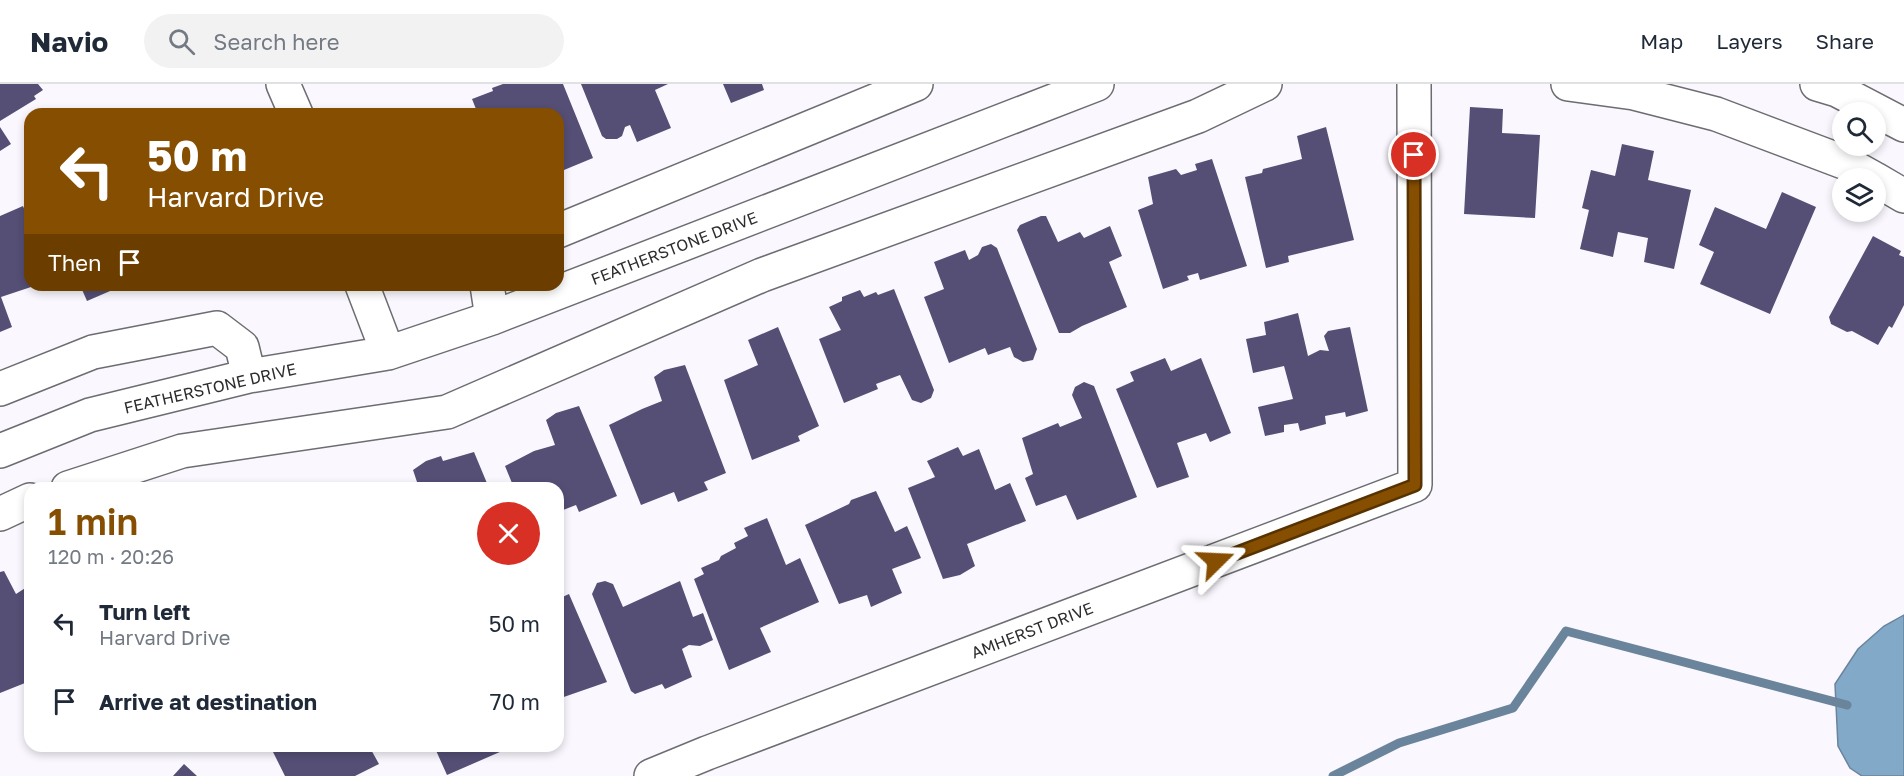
<!DOCTYPE html>
<meta charset="utf-8">
<style>
:root{--surface:#fff;--page:#f2f2f3;--text:#1f2937;--muted:#747a83;--line:#e0e1e3;--accent:#864e01}
body{margin:0;font-family:"Golos Text",sans-serif;background:var(--page);color:var(--text);height:100vh;display:flex;flex-direction:column;font-size:22px;white-space:nowrap}
*{box-sizing:border-box;margin:0}
p{font-size:20px;color:var(--muted)}
.icon{flex:none;width:33px;height:33px;fill:none;stroke:currentColor;stroke-width:2;stroke-linecap:round;stroke-linejoin:round}
.map{position:relative;flex:1;overflow:hidden}
.details{position:absolute;left:24px;top:398px;width:540px;height:270px;display:flex;flex-direction:column;background:var(--surface);border-radius:18px;box-shadow:0 3px 9px #0003}
.details>*{flex:none}
.top-card{position:absolute;left:24px;top:24px;width:540px;height:183px;border-radius:18px;box-shadow:0 3px 9px #0003;background:#864e01;color:#fff;overflow:hidden}
.controls{position:absolute;left:1832px;top:18px;display:grid;gap:12px}
.controls a{display:grid;place-items:center;width:54px;height:54px;border-radius:50%;background:var(--surface);box-shadow:0 3px 9px #0003;font-size:30px}
.pin{position:absolute;display:grid;place-items:center;width:51px;height:51px;color:#fff;margin:-26px;border:3px solid #fff;border-radius:50%;box-shadow:0 2px 6px #0007}
.me{position:absolute;width:66px;margin:-33px;rotate:69deg;stroke-linejoin:round;filter:drop-shadow(0 0 4px #0008)}
.turn{display:flex;align-items:center;gap:21px;height:126px;padding:0 24px;font-size:27px}
.turn .icon{width:78px;height:78px;stroke-width:2.5}
.turn b{display:block;font-size:42px;line-height:51px}
.then{display:flex;align-items:center;height:57px;padding:0 24px;background:#0003;gap:12px;font-size:22px}
.round{display:grid;place-items:center;flex:none;width:63px;height:63px;border-radius:32px;background:var(--page)}
.head{display:flex;align-items:center;justify-content:space-between;height:102px;padding:0 24px}
h1{font-size:36px;font-weight:600;line-height:45px;color:var(--accent)}
ul{padding:0;list-style:none}
li{display:flex;align-items:center;gap:18px;height:78px;padding:0 24px}
li div{flex:1}
li b{display:block;font-size:22px}
li em{font-style:normal}
header{display:flex;align-items:center;gap:36px;box-sizing:border-box;height:84px;padding:0 30px;background:var(--surface);border-bottom:2px solid var(--line)}
header strong{font-size:28px}
nav{display:flex;gap:33px;margin-inline-start:auto;font-size:21px}
.search{width:420px;height:54px;background:var(--page);display:flex;align-items:center;gap:15px;box-sizing:border-box;padding:0 21px;border-radius:33px;color:var(--muted);font-size:22px}
.map>svg:first-child{display:block}
.water{fill:#83a9c9;stroke:#69849b;stroke-width:1.5}
.lines{fill:none;stroke-linecap:round;stroke-linejoin:round}
.stream{stroke:#69849b;stroke-width:9}
.building{fill:#554f76}
.minor-casing{stroke:#6d6c71;stroke-width:36}
.minor{stroke:#fff;stroke-width:33}
.route-casing{stroke:#573301;stroke-width:15}
.route{stroke:#864e01;stroke-width:10}
.labels{text-anchor:middle;dominant-baseline:central;stroke-width:6;stroke-linejoin:round;paint-order:stroke}
.street-label{font-size:16px;fill:#2d2d2f;stroke:#fff}
</style>
<header>
<strong>Navio</strong>
<div class="search"><svg class="icon" aria-label="search" viewBox="0 0 24 24"><circle cx="10" cy="10" r="6"/><path d="M15 15l6 6"/></svg>Search here</div>
<nav><a>Map</a><a>Layers</a><a>Share</a></nav>
</header>
<div class="map">
<svg width="1904" height="692" viewBox="0 0 1904 692">
<rect width="100%" height="100%" fill="#faf8fe"/>
<path class="water" d="M1904 531V692H1862L1850 684 1838 662 1835 600 1858 565 1884 542Z"/>
<g class="lines">
<path class="stream" d="M1333 692 1399 659 1513 624 1566 547 1847 621"/>
</g>
<path class="building" d="M0 0H38L43 6 34 12 36 15 0 37Z
M503 0H563L593 74 564 86 558 73V30H478L472 15 493 7 492 4Z
M581 0H668L655 6 671 44 637 58 630 41 625 43 622 52 617 55H606L602 52Z
M723 0H762L764 6 731 19Z
M1470 23 1503 25 1502 49 1540 51 1535 134 1464 130Z
M0 43 11 60 0 67Z
M1326 43 1354 156 1288 172 1289 178 1266 184 1245 93 1262 89 1263 85 1302 75 1297 52Z
M1622 60 1654 67 1648 96 1691 106 1674 185 1644 178 1648 154 1618 148 1613 173 1580 165 1589 126 1582 124 1591 86 1615 92Z
M1212 75 1247 182 1200 196 1198 189 1187 192 1189 196 1163 205 1138 126 1153 120 1148 93 1176 85 1181 91 1197 86 1195 80Z
M1782 108 1816 123 1770 230 1700 200 1714 168 1699 161 1715 123 1766 145Z
M23 122 30 139V201H37L1 213 12 243 0 248V132Z
M1041 132H1046L1058 158 1080 148 1084 154 1110 142 1122 172 1109 178 1127 223 1082 242 1070 249H1059L1017 146 1020 141Z
M1873 152 1901 167 1899 171 1904 173V221L1892 244 1889 242 1878 261 1852 247 1847 248 1831 240 1829 233Z
M991 160 997 164 1037 265 1033 276 1023 278 1014 273 1010 263 988 271 985 264 949 279 924 213 944 205 934 178 965 166 969 176 978 171 982 163Z
M80 201H124L87 217Z
M894 205 934 306 931 314 921 319 912 316 900 291 876 300 878 305 844 319 819 255 841 246 829 223 842 217V213L860 206 864 213 876 208 878 211Z
M1298 229 1308 272 1320 266 1329 267 1324 252 1328 247 1350 243 1368 327 1346 333 1345 328 1325 332 1326 340 1300 347 1298 339 1284 341V348L1265 352 1258 323 1293 315 1284 282 1253 289 1246 255 1266 251 1264 238Z
M778 243 819 342 798 352 800 357 752 376 724 296 758 281 748 256Z
M1165 274 1171 287 1201 274 1231 349 1210 358 1206 349 1177 359 1189 393 1157 404 1116 305 1134 297 1130 288Z
M685 281 726 389 704 398 708 406 678 418 674 408 641 421 609 341 642 325 662 317 654 293 664 286Z
M1084 298 1094 302 1137 413 1077 436 1066 411 1036 422 1025 394 1033 390 1022 354 1058 339 1060 343 1082 334 1072 311 1075 303Z
M579 322 617 412 579 428 576 421 558 428V404H514L505 382 534 367 555 361 546 336 556 329Z
M958 363 963 372 979 365 995 406 1010 399 1026 437 967 460 975 482 960 491 943 495 908 404 935 393 927 377Z
M474 368 489 404H419L413 386 426 377 441 372 443 377Z
M876 407 895 448 907 442 921 474 892 485 902 509 871 523 867 511 839 520 805 441 849 420 851 416Z
M767 434 786 481 800 474 819 518 760 544 771 568 729 586 694 495 704 490 701 484 719 476 721 472 736 464 734 459 748 452 744 444Z
M4 487 16 510 30 501V597L0 609V488Z
M605 497 613 500 623 523 680 497 693 533 703 529 713 556 700 562 689 561 682 565 692 593 665 605 662 600 635 610 631 607 592 510 597 499Z
M569 510 607 598 558 615V515Z
M270 662H369L379 680 355 692H285Z
M434 662H508L509 664 447 691Z
M184 680 197 692H173Z"/>
<g class="lines">
<g class="minor-casing">
<path id="minor" d="M283 0 296 30
M1568 0 1634 9 1716 30 1846 79 1873 94
M1817 0 1837 6 1904 41
M1875 95 1904 112
M558 147 916 0
M362 201 388 269
M487 201 492 234
M0 305 93 268 217 244 242 263 249 292
M0 367 90 331 249 292 388 269 492 234 1097 0
M68 404 182 367 447 328 762 191 1198 32 1265 0
M0 430 30 416
M651 692 707 669 1415 401 1414 0"/>
</g>
<use href="#minor" class="minor"/>
</g>
<g class="lines">
<g class="route-casing">
<path id="route" d="M1216 477 1415 401 1414 71"/>
</g>
<use href="#route" class="route"/>
</g>
<g class="labels">
<g class="street-label">
<text transform="translate(674 164) rotate(-21)">FEATHERSTONE DRIVE</text>
<text transform="translate(210 304) rotate(-13)">FEATHERSTONE DRIVE</text>
<text transform="translate(1032 546) rotate(-21)">AMHERST DRIVE</text>
</g>
</g>
</svg>
<div class="controls">
<a><svg class="icon" aria-label="search" viewBox="0 0 24 24"><circle cx="10" cy="10" r="6"/><path d="M15 15l6 6"/></svg></a>
<a><svg class="icon" aria-label="layers" viewBox="0 0 24 24"><path d="M12 4l9 5-9 5-9-5zM3 14l9 5 9-5"/></svg></a>
</div>
<div class="pin" style="left:1414px;top:71px;background:#d93025"><svg class="icon" aria-label="arrive" viewBox="0 0 24 24"><path d="M6 21V4h12l-3 4 3 4H6"/></svg></div>
<svg class="me" style="left:1216px;top:477px" viewBox="-20 -20 40 40"><path d="M0-17L14 15 0 8-14 15z" fill="#864e01" stroke="#fff" stroke-width="4"/></svg>
<div class="top-card">
<div class="turn"><svg class="icon" aria-label="left" viewBox="0 0 24 24"><path d="M17 20v-9H6M10 6l-5 5 5 5"/></svg><div><b>50 m</b>Harvard Drive</div></div>
<div class="then">Then<svg class="icon" aria-label="arrive" viewBox="0 0 24 24"><path d="M6 21V4h12l-3 4 3 4H6"/></svg></div>
</div>
<section class="details">
<div class="head"><div><h1>1 min</h1><p>120 m · 20:26</p></div><a class="round" style="background:#d93025;color:#fff"><svg class="icon" aria-label="close" viewBox="0 0 24 24"><path d="M6 6l12 12M18 6L6 18"/></svg></a></div>
<ul>
<li><svg class="icon" aria-label="left" viewBox="0 0 24 24"><path d="M17 20v-9H6M10 6l-5 5 5 5"/></svg><div><b>Turn left</b><p>Harvard Drive</p></div><em>50 m</em></li>
<li><svg class="icon" aria-label="arrive" viewBox="0 0 24 24"><path d="M6 21V4h12l-3 4 3 4H6"/></svg><div><b>Arrive at destination</b></div><em>70 m</em></li>
</ul>
</section>
</div>
